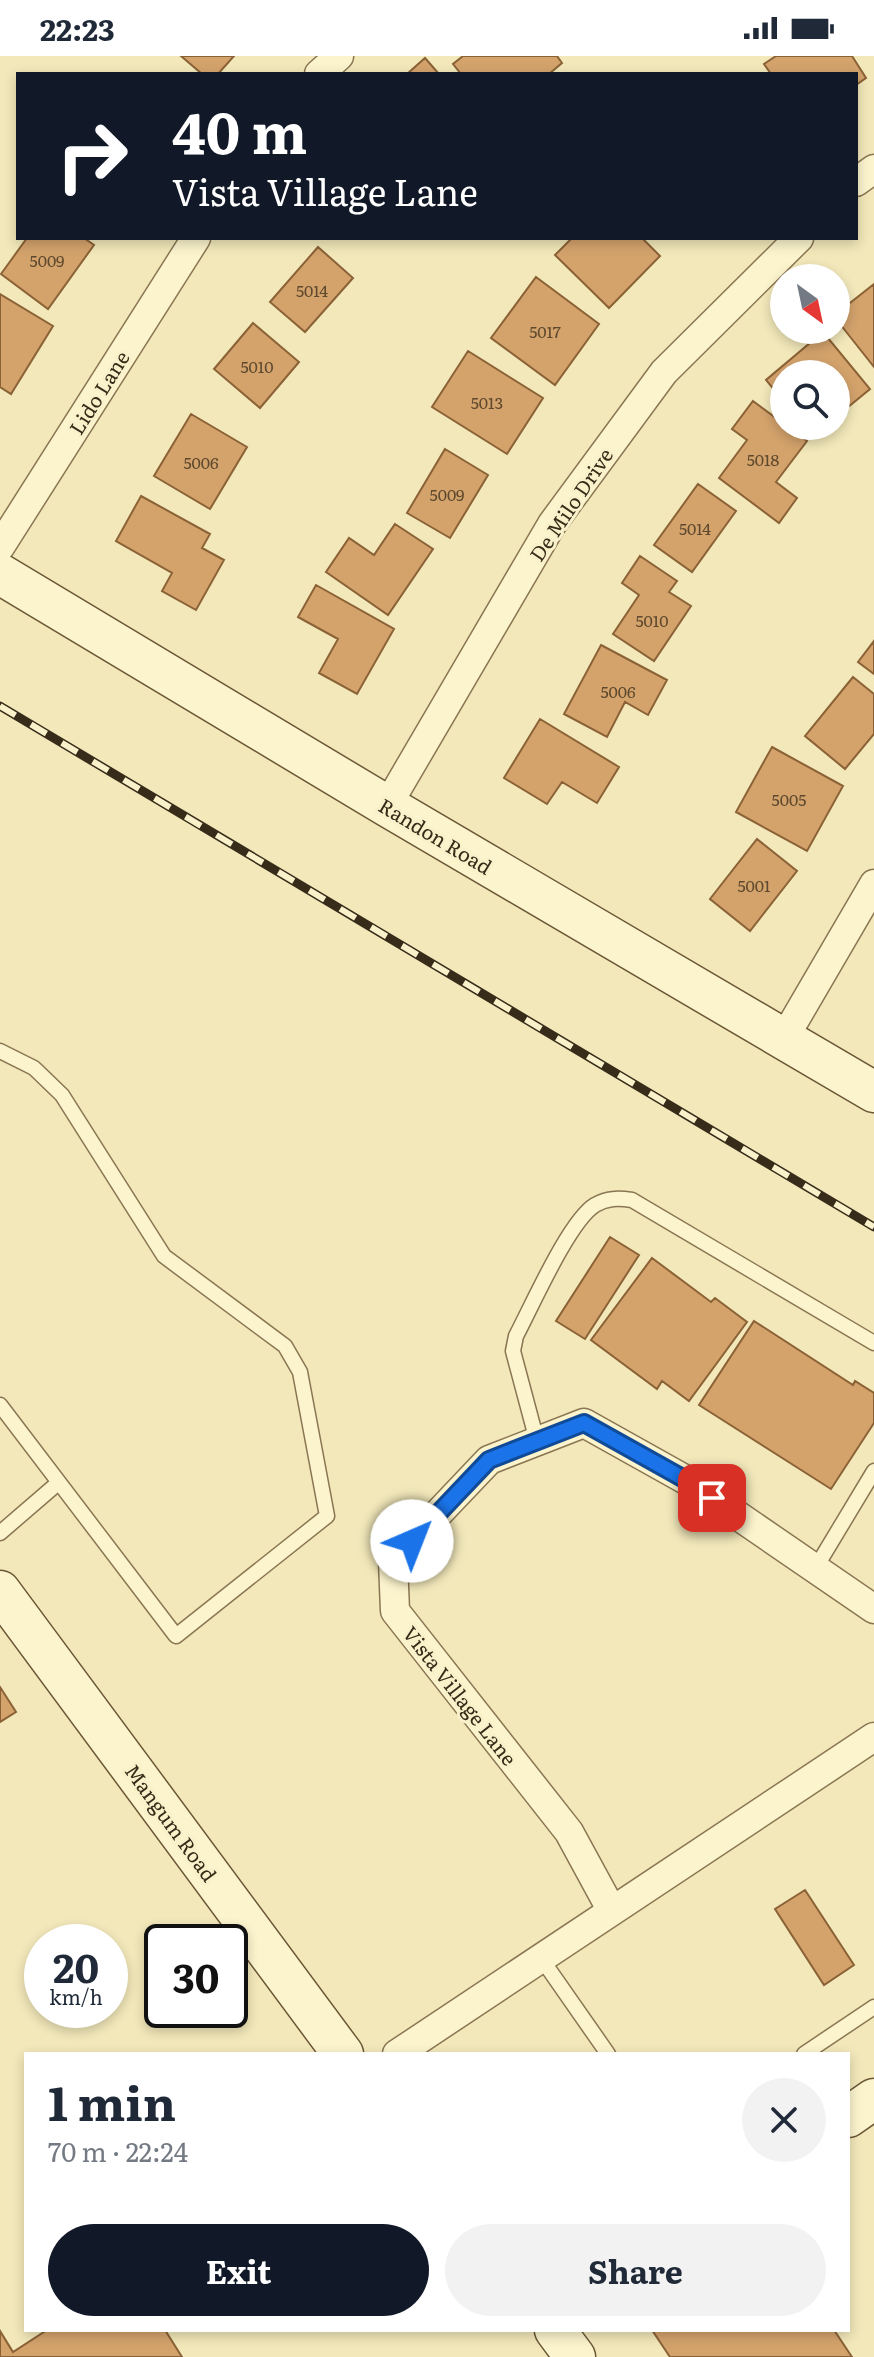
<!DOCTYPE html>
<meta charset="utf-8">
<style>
:root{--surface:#fff;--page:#f2f2f3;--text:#1f2937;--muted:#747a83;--accent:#111827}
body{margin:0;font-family:Literata,serif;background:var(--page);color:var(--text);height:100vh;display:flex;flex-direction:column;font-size:30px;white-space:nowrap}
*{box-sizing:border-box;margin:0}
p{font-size:26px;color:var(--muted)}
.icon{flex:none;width:44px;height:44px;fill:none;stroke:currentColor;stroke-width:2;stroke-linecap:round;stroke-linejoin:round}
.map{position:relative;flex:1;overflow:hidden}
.details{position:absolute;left:24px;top:1996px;width:826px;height:280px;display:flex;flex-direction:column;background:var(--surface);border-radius:0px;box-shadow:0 4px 12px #0003}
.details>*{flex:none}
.hud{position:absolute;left:16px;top:16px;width:842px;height:168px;border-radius:0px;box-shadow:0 4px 12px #0003;background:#111827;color:#fff;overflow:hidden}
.needle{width:52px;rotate:147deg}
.buttons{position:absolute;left:770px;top:208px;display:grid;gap:16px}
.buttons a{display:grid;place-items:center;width:80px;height:80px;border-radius:50%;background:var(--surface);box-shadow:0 4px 12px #0003;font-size:40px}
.speed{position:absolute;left:24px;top:1868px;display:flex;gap:16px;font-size:40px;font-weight:700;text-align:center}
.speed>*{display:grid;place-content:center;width:104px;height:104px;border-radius:50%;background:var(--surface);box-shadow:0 4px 12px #0003;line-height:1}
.speed small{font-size:20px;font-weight:400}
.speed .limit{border:4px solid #111;border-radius:12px;background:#fff;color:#111}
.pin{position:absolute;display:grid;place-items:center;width:68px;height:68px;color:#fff;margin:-34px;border-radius:16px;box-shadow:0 4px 12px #0006}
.me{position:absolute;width:88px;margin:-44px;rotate:44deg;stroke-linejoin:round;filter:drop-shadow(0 0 6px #0008)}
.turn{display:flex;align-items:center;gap:28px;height:168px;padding:0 24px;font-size:36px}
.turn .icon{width:104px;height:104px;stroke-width:2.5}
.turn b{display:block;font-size:56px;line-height:68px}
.round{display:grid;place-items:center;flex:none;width:84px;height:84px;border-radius:42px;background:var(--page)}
.headline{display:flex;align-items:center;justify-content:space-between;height:136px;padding:0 24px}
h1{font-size:48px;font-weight:700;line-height:60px}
.cta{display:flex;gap:16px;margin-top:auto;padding:16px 24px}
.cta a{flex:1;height:92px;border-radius:48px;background:var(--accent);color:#fff;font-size:32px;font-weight:700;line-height:92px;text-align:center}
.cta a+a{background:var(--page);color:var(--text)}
.status{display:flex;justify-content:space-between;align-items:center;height:56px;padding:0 40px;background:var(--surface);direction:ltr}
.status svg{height:22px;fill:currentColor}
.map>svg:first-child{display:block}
.building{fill:#d4a36c;stroke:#8b6236;stroke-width:2}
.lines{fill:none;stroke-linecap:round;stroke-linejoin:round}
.lane-casing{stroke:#8a7653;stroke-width:17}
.street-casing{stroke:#8a7653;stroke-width:31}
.secondary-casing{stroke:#6b5736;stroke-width:43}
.lane{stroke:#fcf4cd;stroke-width:14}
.street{stroke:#fcf4cd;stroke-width:28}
.secondary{stroke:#fcf4cd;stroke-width:40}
.rail-casing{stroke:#372b19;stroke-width:9}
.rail{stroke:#f9f1ca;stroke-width:6;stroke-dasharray:18;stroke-linecap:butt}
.route-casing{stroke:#114b97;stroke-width:20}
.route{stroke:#1a73e8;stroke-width:14}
.labels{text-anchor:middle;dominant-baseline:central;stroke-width:6;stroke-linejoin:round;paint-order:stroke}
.number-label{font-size:16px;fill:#5e492e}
.street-label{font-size:20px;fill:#372b19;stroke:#f9f1ca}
</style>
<div class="status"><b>22:23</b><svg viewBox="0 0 49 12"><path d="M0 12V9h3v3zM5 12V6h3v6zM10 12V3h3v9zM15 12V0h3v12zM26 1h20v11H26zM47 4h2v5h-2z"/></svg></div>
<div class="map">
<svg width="874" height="2301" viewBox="0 0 874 2301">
<rect width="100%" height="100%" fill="#f2e8ba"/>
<path class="building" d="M181 0H234L218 18H202Z
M463 0H557L562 7 549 18H461L453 8Z
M776 0H852L866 22 856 29V18H771L764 8Z
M425 2 439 18H407Z
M27 182H84L94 189 48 253 1 218Z
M572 182H642L660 200 609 252 555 199Z
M318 191 353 222 305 276 270 246Z
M536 221 599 268 555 329 491 282Z
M874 228V311L836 263V258Z
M0 238 53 270 11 338 0 331Z
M253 267 299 306 260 352 214 313Z
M823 276 870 333 836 361V318H784V346L766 324Z
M468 295 543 342 507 398 432 351Z
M753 345 807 385 776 426 797 442 779 467 719 422 747 384 732 373Z
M191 358 247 391 210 453 154 420Z
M803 370H826L812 381Z
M445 393 488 419 450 482 407 457Z
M698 428 736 455 692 516 654 489Z
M141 440 210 478 202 492 224 504 196 554 162 535 172 517 116 485Z
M395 468 433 493 388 559 326 516 349 482 374 499Z
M640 500 677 525 669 536 691 550 654 605 613 578 639 539 622 527Z
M316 529 394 573 357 638 319 617 338 583 298 561Z
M874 585V618L858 606Z
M601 589 667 624 648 659 625 646 607 681 564 658Z
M853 621 874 638V678L845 713 805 680Z
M540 663 619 711 597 747 562 726 547 748 504 722Z
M772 691 843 730 807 795 736 756Z
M757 783 797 815 750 875 710 843Z
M610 1181 639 1199 585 1283 556 1265Z
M652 1202 711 1246 715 1242 747 1266 689 1345 662 1325 657 1333 591 1284Z
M754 1265 853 1329 855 1325 874 1337V1367L831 1433 699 1349Z
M0 1631 16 1656 0 1666Z
M805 1834 854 1909 824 1929 775 1853Z
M47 2274H165L182 2301H0V2275L13 2296Z
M652 2274H834L852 2301H670Z"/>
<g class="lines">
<g class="lane-casing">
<path id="lane" d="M0 995 34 1012 62 1039 164 1200 285 1290 300 1316 327 1460 176 1580 0 1349
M537 1385 513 1295 516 1280C532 1250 569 1165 595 1149 607 1142 618 1142 632 1144L874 1287
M0 1477 58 1427
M815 1513 874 1415
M541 1902 608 1998
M804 1998 874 1951"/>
</g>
<g class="street-casing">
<path id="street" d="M319 18 339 0
M856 126 874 113
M0 491 196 182
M387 750 552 468 664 316 799 182
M783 984 874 828
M612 1855 569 1776 395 1555 393 1505 489 1404 584 1367 686 1424 874 1553
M397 1998 874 1681"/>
</g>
<g class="secondary-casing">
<path id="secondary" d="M0 518 387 750 874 1036
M0 1535 343 1998
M848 2061 874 2043
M555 2274 575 2301"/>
</g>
<use href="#lane" class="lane"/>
<use href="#street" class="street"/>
<use href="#secondary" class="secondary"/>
<g class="rail-casing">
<path id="rail" d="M0 650 874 1171"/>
</g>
<use href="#rail" class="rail"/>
</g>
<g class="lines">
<g class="route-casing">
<path id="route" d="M412 1485 489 1404 584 1367 686 1424 712 1442"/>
</g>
<use href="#route" class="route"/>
</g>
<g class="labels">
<g class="number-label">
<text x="47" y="204">5009</text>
<text x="312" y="234">5014</text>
<text x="545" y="275">5017</text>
<text x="257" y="310">5010</text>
<text x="487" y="346">5013</text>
<text x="763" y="403">5018</text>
<text x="201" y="406">5006</text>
<text x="447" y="438">5009</text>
<text x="695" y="472">5014</text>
<text x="652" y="564">5010</text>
<text x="618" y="635">5006</text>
<text x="789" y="743">5005</text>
<text x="754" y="829">5001</text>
</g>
<g class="street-label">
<text transform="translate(98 336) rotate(-58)">Lido Lane</text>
<text transform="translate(570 448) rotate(-56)">De Milo Drive</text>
<text transform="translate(436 779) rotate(31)">Randon Road</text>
<text transform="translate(461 1639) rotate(52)">Vista Village Lane</text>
<text transform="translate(172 1766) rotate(54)">Mangum Road</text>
</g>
</g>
</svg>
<div class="buttons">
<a><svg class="needle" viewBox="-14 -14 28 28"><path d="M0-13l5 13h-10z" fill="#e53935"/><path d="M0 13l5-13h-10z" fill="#747a83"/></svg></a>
<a><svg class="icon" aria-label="search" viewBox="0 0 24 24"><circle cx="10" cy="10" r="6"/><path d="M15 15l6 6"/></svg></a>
</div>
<div class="speed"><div>20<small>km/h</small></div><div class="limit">30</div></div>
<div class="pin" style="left:712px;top:1442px;background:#d93025"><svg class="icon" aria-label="arrive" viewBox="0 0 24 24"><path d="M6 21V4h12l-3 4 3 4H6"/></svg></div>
<svg class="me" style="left:412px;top:1485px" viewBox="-20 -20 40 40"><circle r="19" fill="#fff"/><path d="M0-13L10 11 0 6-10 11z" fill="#1a73e8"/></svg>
<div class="hud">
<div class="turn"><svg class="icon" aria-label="right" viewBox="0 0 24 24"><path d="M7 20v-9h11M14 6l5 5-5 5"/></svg><div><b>40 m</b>Vista Village Lane</div></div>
</div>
<section class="details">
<div class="headline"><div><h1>1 min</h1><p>70 m · 22:24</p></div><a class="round"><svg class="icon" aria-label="close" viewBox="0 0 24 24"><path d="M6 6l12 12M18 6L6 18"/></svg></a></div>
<div class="cta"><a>Exit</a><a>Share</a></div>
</section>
</div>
